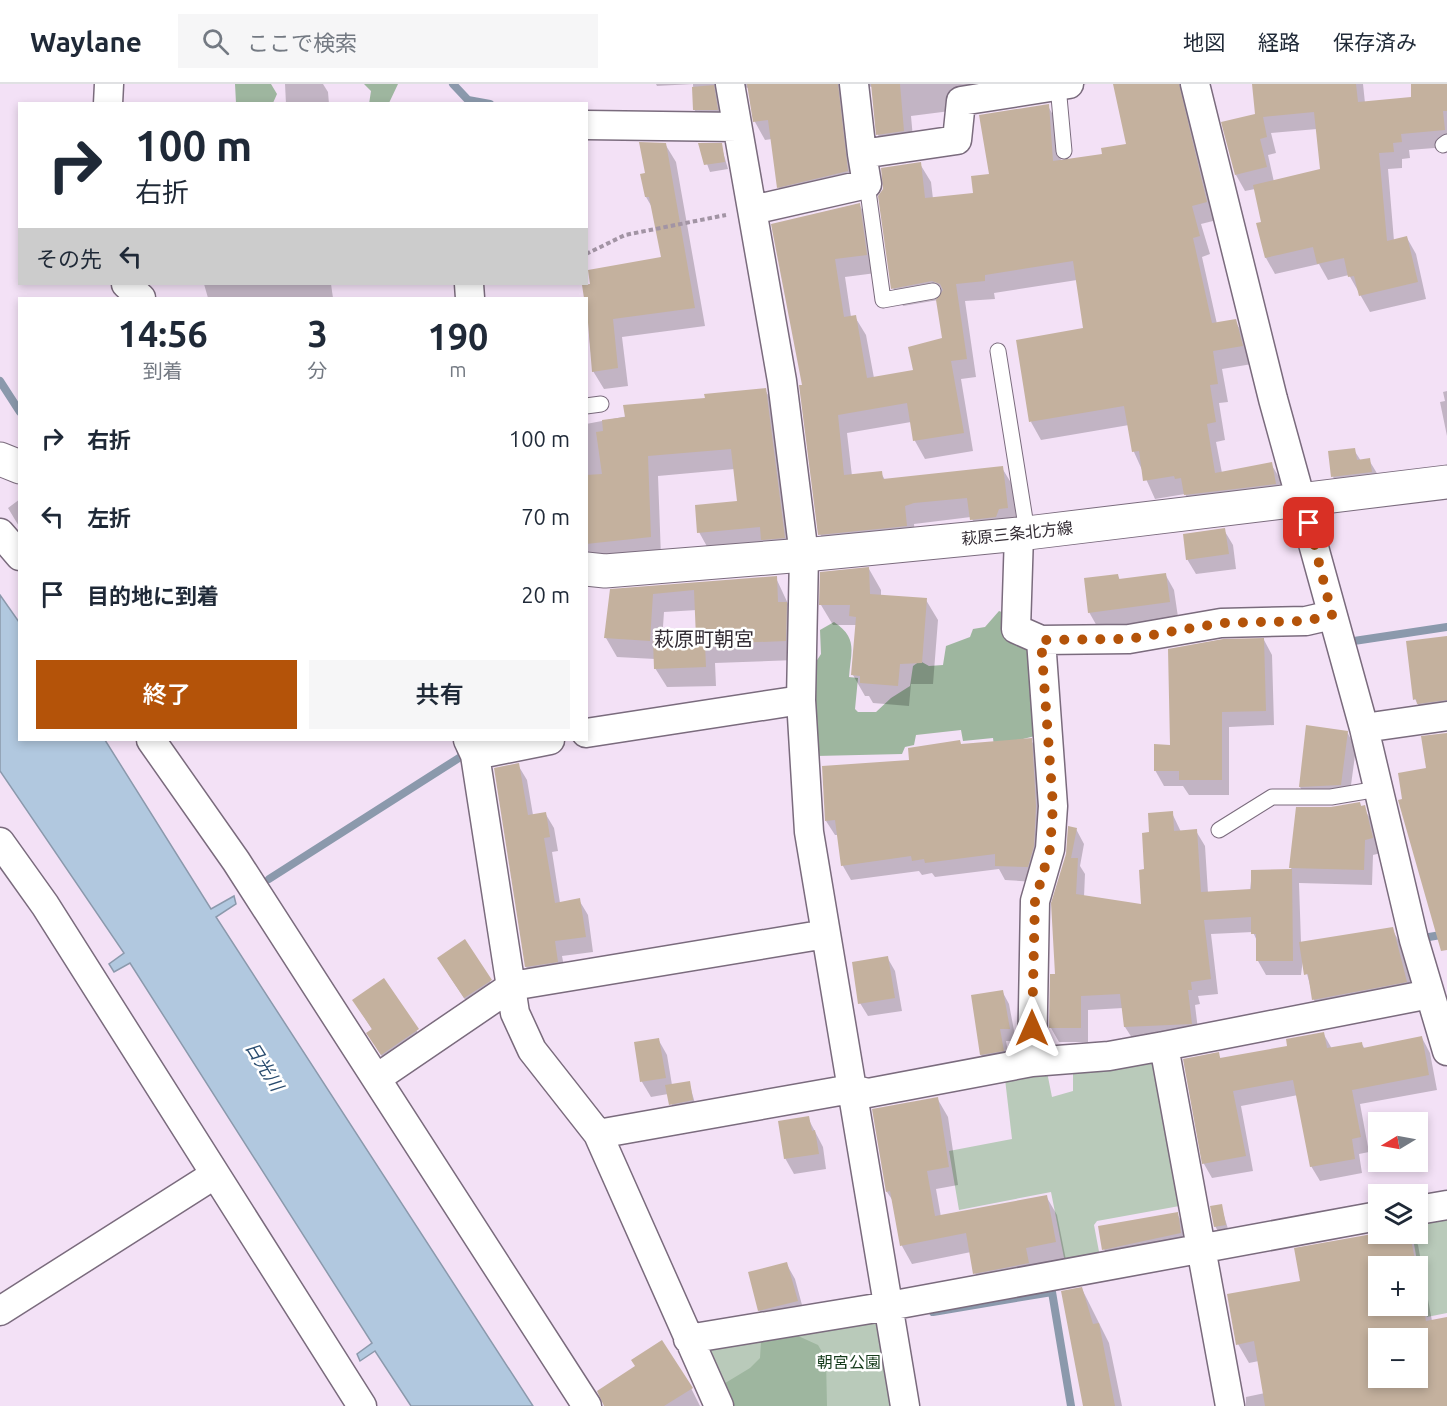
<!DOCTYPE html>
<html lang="ja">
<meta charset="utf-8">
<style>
:root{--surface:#fff;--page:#f6f6f7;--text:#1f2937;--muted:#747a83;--line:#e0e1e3;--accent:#b45309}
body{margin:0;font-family:Ubuntu,"Noto Sans JP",sans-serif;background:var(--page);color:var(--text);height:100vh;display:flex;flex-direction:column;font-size:22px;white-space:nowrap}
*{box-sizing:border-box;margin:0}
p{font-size:20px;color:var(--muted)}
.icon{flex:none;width:33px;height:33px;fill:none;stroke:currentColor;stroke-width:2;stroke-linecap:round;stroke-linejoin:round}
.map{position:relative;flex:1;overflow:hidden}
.side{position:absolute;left:18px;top:213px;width:570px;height:444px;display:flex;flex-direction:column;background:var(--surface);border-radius:0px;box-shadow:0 3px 9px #0003}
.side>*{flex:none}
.top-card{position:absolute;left:18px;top:18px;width:570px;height:183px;border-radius:0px;box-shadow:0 3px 9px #0003;background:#fff;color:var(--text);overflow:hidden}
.needle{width:39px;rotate:260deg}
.controls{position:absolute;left:1368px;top:1028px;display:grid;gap:12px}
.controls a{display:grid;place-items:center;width:60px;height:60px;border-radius:0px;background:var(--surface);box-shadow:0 3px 9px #0003;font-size:30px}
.pin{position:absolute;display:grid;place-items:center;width:51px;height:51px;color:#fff;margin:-26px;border-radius:12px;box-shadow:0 3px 9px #0006}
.me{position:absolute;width:66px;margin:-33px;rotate:0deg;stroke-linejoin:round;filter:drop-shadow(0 0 4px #0008)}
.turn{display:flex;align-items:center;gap:21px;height:126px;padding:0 18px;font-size:27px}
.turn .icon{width:78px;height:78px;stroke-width:2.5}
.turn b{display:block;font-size:42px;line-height:51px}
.then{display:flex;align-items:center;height:57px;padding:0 18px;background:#0003;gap:12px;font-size:22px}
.eta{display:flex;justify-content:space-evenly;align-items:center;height:102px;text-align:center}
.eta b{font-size:36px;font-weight:600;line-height:42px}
.cta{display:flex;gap:12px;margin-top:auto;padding:12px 18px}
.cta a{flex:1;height:69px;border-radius:0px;background:var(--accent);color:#fff;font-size:24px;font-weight:600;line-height:69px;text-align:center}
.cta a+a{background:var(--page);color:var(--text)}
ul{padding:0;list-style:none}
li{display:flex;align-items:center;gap:18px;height:78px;padding:0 18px}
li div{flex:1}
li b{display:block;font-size:22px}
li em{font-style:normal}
header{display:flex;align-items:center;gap:36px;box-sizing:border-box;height:84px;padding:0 30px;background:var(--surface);border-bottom:2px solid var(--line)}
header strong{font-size:28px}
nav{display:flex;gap:33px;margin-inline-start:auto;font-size:21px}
.search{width:420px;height:54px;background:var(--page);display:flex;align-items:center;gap:15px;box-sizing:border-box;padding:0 21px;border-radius:0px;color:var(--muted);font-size:22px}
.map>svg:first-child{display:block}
.green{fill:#b9caba}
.forest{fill:#9eb69f}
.water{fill:#b1c8df;stroke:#8b99ac;stroke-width:1.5}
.shadow{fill:#0003;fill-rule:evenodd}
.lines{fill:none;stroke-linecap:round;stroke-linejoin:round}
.stream{stroke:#8b99ac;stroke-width:8}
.building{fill:#c4b19e;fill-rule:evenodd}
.lane-casing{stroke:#7a6b7d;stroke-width:17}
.street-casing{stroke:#7a6b7d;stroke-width:31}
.secondary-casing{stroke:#7a6b7d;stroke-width:35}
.path{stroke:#a294a4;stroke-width:4;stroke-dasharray:4.5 3;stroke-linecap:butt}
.lane{stroke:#fff;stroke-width:15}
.street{stroke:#fff;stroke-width:28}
.secondary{stroke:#fff;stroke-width:33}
.route{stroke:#b45309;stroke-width:10;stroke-dasharray:0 18}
.labels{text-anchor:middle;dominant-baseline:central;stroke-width:5;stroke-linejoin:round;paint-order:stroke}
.street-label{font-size:16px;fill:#332c34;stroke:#fff}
.park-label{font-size:16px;fill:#163c1c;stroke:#fff}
.water-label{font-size:18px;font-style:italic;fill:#284b6e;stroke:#fff}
.quarter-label{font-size:20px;fill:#332c34;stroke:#fff}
</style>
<header>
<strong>Waylane</strong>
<div class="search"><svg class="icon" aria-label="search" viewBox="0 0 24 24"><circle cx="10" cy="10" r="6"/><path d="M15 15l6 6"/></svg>ここで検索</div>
<nav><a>地図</a><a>経路</a><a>保存済み</a></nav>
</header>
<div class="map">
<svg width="1447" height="1322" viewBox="0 0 1447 1322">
<rect width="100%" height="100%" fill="#f3e1f6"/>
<path class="green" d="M1151 975 1159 980 1185 1121 1097 1137 1094 1141 1100 1173 1065 1179 1051 1108 959 1126 949 1067 1012 1055 1005 995 1047 988 1052 1013 1073 1007V985Z
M1447 1129V1229L1427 1233 1412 1149H1418V1134Z
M886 1226 901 1322H727L708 1269 713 1257Z"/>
<path class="forest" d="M235 0H271L277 10 273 19H236Z
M364 0H398L389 19 369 20 371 7Z
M999 527 1010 531 1035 563V652L994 662 993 654 963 657 961 646 916 651 914 661 905 663 902 670 816 672 812 584 821 570 820 546 834 538C858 554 851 567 849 593L858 594 855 625 858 628H876L891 614 910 602 913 582 920 577 929 582 943 581 946 562 970 553 973 545 985 543Z
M796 1251 818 1261 826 1275 827 1322H733L722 1301 750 1284 760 1274 761 1258Z"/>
<path class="water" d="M0 511 19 538 20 656H105L211 825 234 812 236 820 216 833 533 1322H411L375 1267 360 1277 357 1270 372 1259 130 879 114 888 109 880 124 869 0 687Z"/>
<path class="shadow" d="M285 0H323L328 8 329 20H286Z
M656 0H1087L969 18 958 26 911 32 914 65 888 69 878 51 872 3 862 1 858 105 789 121 778 103 772 55 765 56 755 38 749 4 737 2 727 44H705L694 25 693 0 657 2Z
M1114 0H1184L1217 136 1201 140 1210 170 1202 173 1217 240 1235 237 1246 255 1252 280 1222 285 1228 318 1219 319 1225 356 1216 358 1222 389 1271 380 1282 398 1285 418 1196 429 1185 410 1155 415 1134 368 1129 341 1041 356 1031 338 1085 246 1077 196 994 209 995 215 965 217 976 293 961 295 973 367 925 375 915 357 911 338 847 349 852 392 881 389 885 396 1002 384 1013 402 1017 442 982 454 971 433 914 440 916 460 830 468 820 450 803 302 773 141 859 120 869 138 876 189 845 193 851 233H855L866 251 874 294 914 287 944 255 938 216 903 222 893 204 920 80 931 98 933 115 974 110 1048 22 1058 40 1061 78 1103 71 1128 62Z
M1253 0H1363L1365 19 1413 15 1412 0H1447V63L1409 66 1410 74 1402 75V84L1388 85 1394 157 1407 154 1416 170 1426 215 1370 228 1349 191 1328 196 1319 180 1275 190 1266 174 1258 140 1263 139 1255 105 1245 107 1236 91 1256 32ZM1317 45 1321 86 1274 98 1268 71 1276 69 1271 49Z
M665 60 676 78 705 242 622 253 628 302 604 305 593 287 589 251H592L584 203 662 174 653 125 646 113 647 91Z
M700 61H721L728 85 710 88Z
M204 200H331L333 214H208Z
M765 306 777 325 795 473 710 468 699 448 738 418 735 385 658 392 661 473 586 480V340Z
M1447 307V352L1440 318 1445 317 1443 308Z
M1354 366 1361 377 1369 376 1378 391 1342 408 1333 393Z
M20 415V444L8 424Z
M1224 446 1233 461 1236 485 1196 490 1187 475Z
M869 485 881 506V512L926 516 938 536 933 600H911L909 622 873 619 869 612H865L853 591 856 541H833L821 521Z
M1165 490 1174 506 1178 533 1098 544 1089 528 1118 492 1120 496Z
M776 494 797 539 796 576 715 579 716 602 667 603 655 584V575L617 573 606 554 611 507ZM697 526 698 556 662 557 664 528Z
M1447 553V634L1424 631 1415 615Z
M1264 556 1272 571 1274 641 1229 643V711H1189L1183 702H1164L1155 686 1172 662Z
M1347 648 1356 664 1349 716 1309 718 1300 703Z
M1031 656 1039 670 1044 738 1035 798 1005 796 999 785 935 793 932 789 922 791 919 787 851 796 843 782 839 751H835L826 737 911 677 962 661Z
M518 681 527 696 533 731 545 729 554 744 558 767 552 768 560 819 579 816 588 831 593 868 562 872 566 893 535 898 526 883Z
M1360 720 1373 738 1381 769 1373 771 1372 801 1299 799 1301 859 1392 845 1400 859 1415 912 1322 930 1314 916 1303 875 1301 891H1266L1258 877 1257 857 1253 848 1211 850 1218 910 1198 912 1200 920 1195 921 1199 954 1134 957 1125 943 1123 924 1088 926V958H1059L1051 944 1057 892 1053 820 1076 745 1084 760 1080 782 1085 790 1084 813 1143 821 1151 750 1172 729 1181 748 1196 747 1205 762 1208 809 1250 807 1252 787 1292 786 1291 784 1331 724Z
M887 873 895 887 902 927 868 932 860 919Z
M448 890 490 897 499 912 474 929Z
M384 896 426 961 391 986 377 965 373 947 354 917Z
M1002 907 1009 920 1016 957H1006L1010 979 988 983 981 971Z
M1323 949 1332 965 1361 959 1365 965 1422 954 1430 969 1437 1006 1360 1020 1369 1068 1359 1070 1362 1089 1320 1097 1311 1082 1298 1011 1241 1022 1253 1087 1212 1094 1204 1080 1185 976 1218 970 1221 975 1289 963Z
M658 955 667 971 672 1001 689 998 696 1023 674 1027 668 1010 651 1013 642 998 635 959Z
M937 1014 948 1033 958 1101 936 1105 941 1133 1046 1112 1057 1131 1066 1176 985 1207 975 1189 971 1168 912 1180 902 1162 893 1117 887 1108Z
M808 1034 823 1063 826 1085 794 1090 785 1074Z
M1221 1122 1229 1148 1219 1149 1215 1142Z
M1177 1130 1185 1143 1188 1162 1112 1179 1104 1165Z
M1384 1149H1411L1418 1161 1432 1237 1447 1234V1322H1246V1313L1265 1309 1259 1277 1249 1279 1238 1260 1302 1198ZM1378 1182H1418V1221H1378ZM1378 1254H1418V1293H1378Z
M786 1179 795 1195 805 1232 768 1242 759 1226Z
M1082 1205 1109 1259 1122 1322H1084Z
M691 1304 700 1322H607Z"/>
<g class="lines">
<path class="stream" d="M453 0 468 16 490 20
M0 297 20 328
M1354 557 1447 543
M269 795 462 672 460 665
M1429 853 1447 850
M933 1228 1052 1208 1071 1322"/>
</g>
<path class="building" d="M747 0H838L848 87 777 104 768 36 753 38Z
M871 0H900L904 47 876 51Z
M1113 0H1179L1207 118 1192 122 1200 152 1193 154 1212 239 1236 235 1243 262 1213 267 1218 300 1210 301 1216 338 1207 340 1215 389 1272 378 1276 400 1184 411 1181 394 1175 395 1174 392 1143 397 1139 367 1132 368 1124 322 1029 338 1016 256 1083 244 1073 177 985 191V197L956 200 967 275 951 277 964 349 913 357 907 319 838 331 844 391 882 387 883 395 1003 382 1008 424 999 425 996 433 970 436 967 414 914 419 905 422 907 442 818 451 799 301H802L771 140 860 119 867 171 835 175 844 233 856 231 867 294 913 286 908 263 942 254 936 216 943 206 940 200 932 197 891 205 878 112 883 105 881 84 921 78 925 114 973 109 971 92 989 90 979 31 1049 20 1053 77 1102 70 1101 64 1126 60Z
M1252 0H1356L1358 18 1411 13V0H1447V27H1443L1445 46 1401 50 1402 58 1393 59 1394 68 1379 69 1387 157 1407 152 1418 198 1359 212 1354 192 1348 193 1344 174 1317 180 1313 163 1265 174 1256 139 1261 138 1253 101 1320 85 1314 28 1263 33 1267 53 1260 55 1267 83 1235 91 1221 38 1255 30Z
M714 1 718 26H693L692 3Z
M639 58 666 59 695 224 613 235 618 284 592 288 586 214H584L582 201 590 200 588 186 661 173 649 113H645L640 90 645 89Z
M698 59H722L725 78 704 81Z
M766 304 785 454 761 456 760 443 697 449 695 421 737 417 731 365 648 372 651 453 586 460V391L602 390 596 348 603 347 602 336 625 333 623 321 705 314 704 310Z
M1355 364 1357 376 1370 374 1372 388 1331 393 1328 367Z
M1225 444 1229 470 1186 476 1183 450Z
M869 483 870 510 927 514 922 579 900 580 898 602 860 599V592L851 591 856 533 849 532 850 521H819L820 488Z
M1166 489 1170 518 1088 529 1084 494 1118 490 1119 495Z
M777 492 778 518H787L786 557 705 560 706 583 654 585 653 556 696 554 694 506 653 510 650 557 604 554 610 505Z
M1447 552V616L1417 620 1416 615 1413 616 1406 557Z
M1264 554 1266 627 1222 628V696H1179V687H1154V660L1170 661 1168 565 1223 555Z
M1306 641 1348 647 1341 701 1299 703Z
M1447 649V866L1441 867 1398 716 1402 715 1398 689 1426 684 1421 652Z
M1032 654 1036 722 1034 762 1028 783 995 782V770L925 779 924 775 912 777 911 772 841 782 835 736 825 737 822 682 909 676 908 664 960 656 961 660Z
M519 679 528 731 546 728 550 753 544 754 555 819 580 814 586 853 555 857 558 878 525 883 494 684Z
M1360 718 1361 722 1365 721 1373 754 1365 756 1364 786 1289 784 1296 723H1331Z
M1173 727 1174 747 1197 745 1201 808 1251 805V786L1292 785 1293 877H1256V850H1251V833L1204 836 1211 895 1191 898 1192 906H1188L1192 940 1124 943 1120 910 1081 912V944H1049L1050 890H1055L1051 819 1066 770 1068 742 1077 744 1071 774H1078L1076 810 1141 820 1139 786 1144 785 1142 749 1149 748 1148 729Z
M1393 843 1407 898 1312 916 1308 890 1304 891 1299 858Z
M465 855 492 896 464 914 437 874Z
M888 872 895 914 858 920 852 878Z
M384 894 419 945 381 971 366 949 372 945 352 916Z
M1003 906 1010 945H1000L1004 967 980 971 971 911Z
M1324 948 1327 964 1362 958 1363 964 1422 952 1429 991 1352 1006 1361 1053 1352 1055 1355 1075 1310 1083 1293 996 1233 1007 1246 1072 1202 1080 1183 975 1219 968 1220 974 1287 962 1286 955Z
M659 954 666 994 640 998 634 958Z
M690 997 693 1016 669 1021 665 1001Z
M938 1013 949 1083 927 1087 935 1132 1047 1111 1056 1158 1026 1164 1029 1179 973 1190 966 1149 900 1162 890 1107 886 1108 872 1025Z
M809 1032 812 1047 815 1046 819 1070 784 1075 778 1037Z
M1222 1120 1226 1141 1214 1143 1210 1122Z
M1178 1128 1181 1149 1102 1166 1098 1142Z
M1378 1149H1410L1416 1182H1378V1221H1418V1191L1426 1237 1447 1233V1322H1265L1254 1257 1236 1261 1227 1210 1300 1197 1294 1164ZM1378 1254H1418V1293H1378Z
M787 1178 798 1217 758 1227 748 1188Z
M1082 1203 1093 1240 1099 1239 1115 1322H1083L1061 1207Z
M662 1256 693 1304 664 1322H604L597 1307 635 1282 631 1276Z"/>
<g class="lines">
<g class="lane-casing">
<path id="lane" d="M1058 2 1064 67
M1443 61 1447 58
M867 100 883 216 933 207
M998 267 1027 448
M586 322 601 320
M1219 746 1272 713H1331L1378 705"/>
</g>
<g class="street-casing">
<path id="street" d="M730 0 782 297 804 471 801 616 809 748 905 1322
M854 0 862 70
M1195 0 1273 315 1364 644 1414 856 1447 967
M108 20 109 0
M586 41 737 43
M753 126 867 100 862 70 957 56 961 17 1069 0
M126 200 141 214
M469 200 470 214
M0 449 20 472
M1019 450 1016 545 1041 556 1129 555 1221 539 1306 537 1332 531
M1364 644 1447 632
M586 649 801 616
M151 656 236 777 587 1322
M468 656 475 671 515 929 532 966 598 1050 719 1322
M475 671 550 656
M0 758 45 821 362 1322
M1164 962 1230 1322
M1032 978 1035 817 1050 765 1053 722 1041 556
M377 994 512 902 826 850
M598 1050 851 1005 868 1009 1032 978 1109 972 1164 962 1430 910
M1418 1126 1447 1121
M0 1227 214 1091
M688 1255 889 1222 1378 1132"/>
</g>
<g class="secondary-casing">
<path id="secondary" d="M0 375 20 383
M586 485 605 487 804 471 1019 450 1447 398"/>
</g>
<path class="path" d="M586 170 625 151 726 131"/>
<use href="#lane" class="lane"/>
<use href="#street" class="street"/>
<use href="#secondary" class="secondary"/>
</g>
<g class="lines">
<path class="route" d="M1032 944 1035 817 1050 765 1053 722 1041 556 1129 555 1221 539 1306 537 1332 531 1309 439"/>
</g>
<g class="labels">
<g class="street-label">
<text transform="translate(1017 449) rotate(-6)">萩原三条北方線</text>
</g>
<g class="park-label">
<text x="849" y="1278">朝宮公園</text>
</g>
<g class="water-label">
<text transform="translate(265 982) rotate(58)">日光川</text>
</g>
<g class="quarter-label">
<text x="704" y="554">萩原町朝宮</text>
</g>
</g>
</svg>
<div class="controls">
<a><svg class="needle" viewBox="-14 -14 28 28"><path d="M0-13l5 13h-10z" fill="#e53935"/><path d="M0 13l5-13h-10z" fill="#747a83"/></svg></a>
<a><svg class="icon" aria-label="layers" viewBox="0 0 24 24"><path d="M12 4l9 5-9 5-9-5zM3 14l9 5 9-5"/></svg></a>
<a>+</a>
<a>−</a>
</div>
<div class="pin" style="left:1309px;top:439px;background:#d93025"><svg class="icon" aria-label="arrive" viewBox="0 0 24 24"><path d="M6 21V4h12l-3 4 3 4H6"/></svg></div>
<svg class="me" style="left:1032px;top:944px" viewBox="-20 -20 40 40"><path d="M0-17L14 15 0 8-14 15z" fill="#b45309" stroke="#fff" stroke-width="4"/></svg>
<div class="top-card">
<div class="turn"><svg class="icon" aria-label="right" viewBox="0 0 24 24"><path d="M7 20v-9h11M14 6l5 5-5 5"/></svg><div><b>100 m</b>右折</div></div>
<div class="then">その先<svg class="icon" aria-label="left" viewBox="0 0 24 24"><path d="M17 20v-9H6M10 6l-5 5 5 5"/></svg></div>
</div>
<section class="side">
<div class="eta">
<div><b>14:56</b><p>到着</p></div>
<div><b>3</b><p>分</p></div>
<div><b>190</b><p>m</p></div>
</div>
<ul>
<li><svg class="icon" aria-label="right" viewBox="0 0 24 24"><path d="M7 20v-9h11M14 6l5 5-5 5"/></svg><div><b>右折</b></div><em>100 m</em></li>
<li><svg class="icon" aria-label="left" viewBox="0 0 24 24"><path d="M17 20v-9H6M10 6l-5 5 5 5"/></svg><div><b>左折</b></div><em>70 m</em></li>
<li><svg class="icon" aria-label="arrive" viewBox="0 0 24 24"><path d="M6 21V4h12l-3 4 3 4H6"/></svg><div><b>目的地に到着</b></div><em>20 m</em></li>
</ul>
<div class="cta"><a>終了</a><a>共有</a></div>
</section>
</div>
